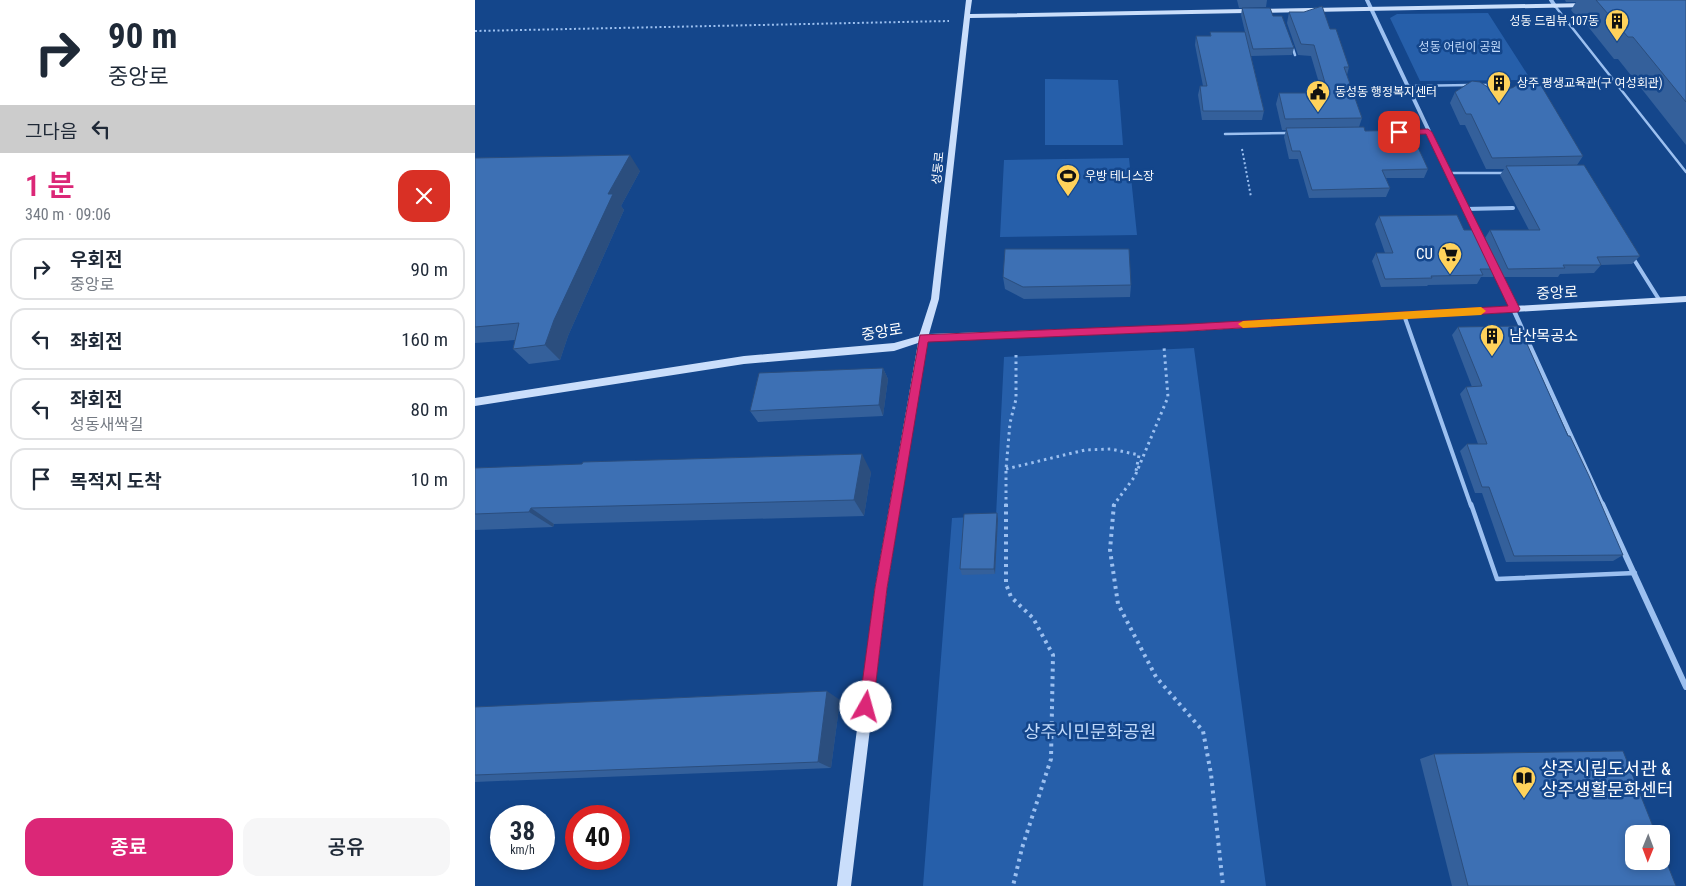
<!DOCTYPE html>
<html lang="ko">
<meta charset="utf-8">
<style>
:root{--surface:#fff;--page:#f6f6f7;--text:#1f2937;--muted:#747a83;--line:#e0e1e3;--accent:#db2777}
body{margin:0;font-family:"Roboto Condensed","Noto Sans KR",sans-serif;background:var(--page);color:var(--text);height:100vh;display:flex;flex-direction:column;font-size:19px;white-space:nowrap}
*{box-sizing:border-box;margin:0}
p{font-size:16px;color:var(--muted)}
.icon{flex:none;width:28px;height:28px;fill:none;stroke:currentColor;stroke-width:2;stroke-linecap:round;stroke-linejoin:round}
.map{position:relative;flex:1;overflow:hidden}
.details{display:flex;flex-direction:column;background:var(--surface);width:475px}
.details>*{flex:none}
.hud{background:#fff;color:var(--text);overflow:hidden}
.needle{width:32px;rotate:181deg}
.buttons{position:absolute;left:1150px;top:825px;display:grid;gap:10px}
.buttons a{display:grid;place-items:center;width:45px;height:45px;border-radius:10px;background:var(--surface);box-shadow:0 2px 8px #0003;font-size:25px}
.speed{position:absolute;left:15px;top:805px;display:flex;gap:10px;font-size:25px;font-weight:700;text-align:center}
.speed>*{display:grid;place-content:center;width:65px;height:65px;border-radius:50%;background:var(--surface);box-shadow:0 2px 8px #0003;line-height:1}
.speed small{font-size:12px;font-weight:400}
.speed .limit{border:8px solid #d22;background:#fff;color:#111}
.pin{position:absolute;display:grid;place-items:center;width:42px;height:42px;color:#fff;margin:-21px;border-radius:10px;box-shadow:0 2px 8px #0006}
.me{position:absolute;width:55px;margin:-28px;rotate:7deg;stroke-linejoin:round;filter:drop-shadow(0 0 4px #0008)}
.turn{display:flex;align-items:center;gap:18px;height:105px;padding:0 25px;font-size:22px}
.turn .icon{width:65px;height:65px;stroke-width:2.5}
.turn b{display:block;font-size:35px;line-height:42px}
.then{display:flex;align-items:center;height:48px;padding:0 25px;background:#0003;gap:10px;font-size:19px}
.round{display:grid;place-items:center;flex:none;width:52px;height:52px;border-radius:15px;background:var(--page)}
.head{display:flex;align-items:center;justify-content:space-between;height:85px;padding:0 25px}
h1{font-size:30px;font-weight:600;line-height:38px;color:var(--accent)}
.button{display:flex;gap:10px;margin-top:auto;padding:10px 25px}
.button a{flex:1;height:58px;border-radius:15px;background:var(--accent);color:#fff;font-size:20px;font-weight:600;line-height:58px;text-align:center}
.button a+a{background:var(--page);color:var(--text)}
ul{padding:0;list-style:none}
li{display:flex;align-items:center;gap:15px;height:62px;margin:0 10px 8px;padding:0 15px;border:2px solid var(--line);border-radius:15px}
li div{flex:1}
li b{display:block;font-size:19px}
li em{font-style:normal}
main{display:flex;flex:1;min-height:0}
.map>svg:first-child{display:block}
.green{fill:#265faa}
.lines{fill:none;stroke-linecap:round;stroke-linejoin:round}
.path-far2{stroke:#9cc0f0;stroke-width:2;stroke-dasharray:2 2.5;stroke-linecap:butt}
.path-far1{stroke:#9cc0f0;stroke-width:3;stroke-dasharray:2.5 4;stroke-linecap:butt}
.path{stroke:#9cc0f0;stroke-width:4;stroke-dasharray:3 4.5;stroke-linecap:butt}
.lane-far2{stroke:#9cc0f0;stroke-width:2.5}
.lane-far1{stroke:#9cc0f0;stroke-width:4}
.lane{stroke:#9cc0f0;stroke-width:4.5}
.street-far2{stroke:#9cc0f0;stroke-width:4}
.street-far1{stroke:#9cc0f0;stroke-width:4.5}
.street{stroke:#9cc0f0;stroke-width:6}
.secondary{fill:#cadefb;fill-rule:evenodd}
.wall{fill:#34609b}
.shaded-wall{fill:#2b4e7e}
.building{fill:#3d70b4;stroke:#2b4e7e}
.route{fill:#db2777;stroke:#8e194d}
.slow{fill:#f59e0b}
.labels{text-anchor:middle;dominant-baseline:central;stroke-width:5;stroke-linejoin:round;paint-order:stroke}
.far-poi-label{font-size:12px;fill:#fff;stroke:#14468b;text-anchor:start}
.far-park-label{font-size:12px;fill:#c2dbfc;stroke:#14468b}
.far-street-label{font-size:12px;fill:#fff;stroke:#14468b}
.poi-label{font-size:15px;fill:#fff;stroke:#14468b;text-anchor:end}
.street-label{font-size:15px;fill:#fff;stroke:#14468b}
.near-park-label{font-size:18px;fill:#c2dbfc;stroke:#14468b}
.near-poi-label{font-size:18px;fill:#fff;stroke:#14468b;text-anchor:start}
</style>
<main>
<section class="details">
<div class="hud">
<div class="turn"><svg class="icon" aria-label="right" viewBox="0 0 24 24"><path d="M7 20v-9h11M14 6l5 5-5 5"/></svg><div><b>90 m</b>중앙로</div></div>
<div class="then">그다음<svg class="icon" aria-label="left" viewBox="0 0 24 24"><path d="M17 20v-9H6M10 6l-5 5 5 5"/></svg></div>
</div>
<div class="head"><div><h1>1 분</h1><p>340 m · 09:06</p></div><a class="round" style="background:#d93025;color:#fff"><svg class="icon" aria-label="close" viewBox="0 0 24 24"><path d="M6 6l12 12M18 6L6 18"/></svg></a></div>
<ul>
<li><svg class="icon" aria-label="right" viewBox="0 0 24 24"><path d="M7 20v-9h11M14 6l5 5-5 5"/></svg><div><b>우회전</b><p>중앙로</p></div><em>90 m</em></li>
<li><svg class="icon" aria-label="left" viewBox="0 0 24 24"><path d="M17 20v-9H6M10 6l-5 5 5 5"/></svg><div><b>좌회전</b></div><em>160 m</em></li>
<li><svg class="icon" aria-label="left" viewBox="0 0 24 24"><path d="M17 20v-9H6M10 6l-5 5 5 5"/></svg><div><b>좌회전</b><p>성동새싹길</p></div><em>80 m</em></li>
<li><svg class="icon" aria-label="arrive" viewBox="0 0 24 24"><path d="M6 21V4h12l-3 4 3 4H6"/></svg><div><b>목적지 도착</b></div><em>10 m</em></li>
</ul>
<div class="button"><a>종료</a><a>공유</a></div>
</section>
<div class="map">
<svg width="1211" height="886" viewBox="0 0 1211 886">
<rect width="100%" height="100%" fill="#14468b"/>
<path class="green" d="M1013 13 1056 80 945 81 915 18 922 14Z
M570 79 643 80 648 145H570Z
M654 158 662 235 525 237 529 160Z
M719 348 791 886H448L477 518 521 516 529 357Z"/>
<g class="lines">
<path class="path-far2" d="M0 31 474 21
M767 149 776 197"/>
<path class="path-far1" d="M531 469 610 450 636 449 664 455 661 471
M531 506V469L535 423 541 399V354
M638 506 660 476 693 397 689 347"/>
<path class="path" d="M531 504V584L536 597 558 618 578 655 576 759 547 848 538 886
M639 504 635 550 643 604 681 677 728 731 736 774 748 886"/>
<path class="lane-far2" d="M1080 6 1211 172
M817 46 820 55
M1004 85H1027
M932 86 995 85
M931 132H953
M750 134 814 133
M973 173H1032"/>
<path class="lane-far1" d="M1158 258 1185 301
M929 315 996 506"/>
<path class="lane" d="M996 504 1022 579 1160 573"/>
<path class="street-far2" d="M892 0 995 218
M1076 0 1080 6
M990 209 1038 208"/>
<path class="street-far1" d="M994 217 1003 235
M1019 267 1128 506"/>
<path class="street" d="M1127 504 1211 687"/>
<path class="secondary" d="M491 0H497L495 14 1113 3 1116 5 1113 7 495 18 464 299 454 334 714 325 1211 296V302L714 331 452 341 412 588 376 886H362L400 588 443 343 419 351 269 364 0 406V398L269 356 419 343 444 336 456 299Z"/>
</g>
<path class="wall" d="M762 0H792L791 7 764 8Z
M1090 0H1211V145L1143 59H1139L1107 19H1103L1096 10 1101 2H1091Z
M767 8 798 16 819 48 817 55 776 56 789 111 787 120H727L723 95 725 86H728L720 45 721 36H735V32H770L766 15Z
M814 12 855 29 874 67 872 75 887 118 884 127 953 169 949 178H911L915 188 911 197 834 198 823 159H814L809 137 811 130H807L801 104 804 93H847L836 56 823 55 812 23Z
M980 92 1108 156 1102 165 1165 256 1157 264 1126 265 1119 273 1085 274 1083 277H1027L1024 269 1018 277H1006L1002 284 953 285 952 286 906 287 897 261 901 253H910L900 224 904 216 989 230 1010 238 1015 230H1054L1025 175 1029 169H1011L990 125H985L975 103Z
M0 158 165 171 146 206 149 210 93 336 85 360 54 364 38 349 40 340 0 343Z
M528 277 656 285 655 297 549 299 530 289Z
M983 327 1093 436 1148 555 1138 561 1031 562 1007 493H1000L985 451 992 444H1003L985 394 991 387H997L977 335Z
M408 368 413 379 408 416 283 422 275 411Z
M0 468 396 472 389 516 79 524 78 527 0 530Z
M523 519 520 574 487 575 485 569Z
M365 700 356 768 0 782V707Z
M959 754 1201 886H977L945 759Z"/>
<path class="shaded-wall" d="M155 155 165 171 146 206 149 210 93 336 85 360 70 345 79 320 133 194Z
M408 368 413 379 408 416 404 405Z
M387 454 396 472 389 516 379 500Z
M56 508 79 524 78 527 54 512Z
M522 513 523 519 520 574 519 569Z
M352 691 365 700 356 768 343 762Z"/>
<path class="building" d="M1121 0H1211V102L1158 37H1153Z
M847 6 855 29H861L874 67H869L887 118 810 119 804 93H853L839 45 826 44 814 12H829Z
M767 8H795L798 16H807L819 48 778 49Z
M735 32H770L789 111H728L725 86H732L721 36H736Z
M1050 80 1064 82 1108 156 1017 158 996 114H991L980 92 997 81 1005 82 1014 88H1037Z
M889 127 890 131 935 130 953 169 907 170 915 188 837 190 825 151H817L811 128Z
M155 155 133 194H138L79 320 70 345 38 349 44 323 0 327V158Z
M1109 165 1165 256 1122 257 1126 265H1088L1090 268 1033 269 1015 230H1065L1031 166Z
M982 215 989 230H1006L1024 269H1005L1008 275 956 276 957 278 910 279 901 253H918L904 216Z
M530 249H654L656 285 548 287 528 277Z
M1044 326 1093 436H1095L1114 476 1148 555 1039 556 1014 487H1007L992 444H1012L991 387 1007 386 983 327Z
M408 368 404 405 275 411 284 373Z
M387 454 379 500 56 508 54 512 0 514V468L107 464 108 462Z
M522 513 519 569H485L489 514Z
M352 691 343 762 0 775V707Z
M1148 751 1181 834H1159V861H1186V848L1201 886H993L959 754Z"/>
<path class="route" d="M953 129 957 132 1045 309 1043 312 714 331 453 342 412 588 398 707 396 712 391 714 386 712 384 707 400 588 445 335 714 324 1033 306 951 134 924 135 920 132 924 130Z"/>
<path class="slow" d="M1006 307 1011 311 1006 315 768 328 763 324 768 321Z"/>
<defs>
<g id="building-pin" transform="scale(1.25)"><path d="M0 17L-7.5 6A9.5 9.5 0 1 1 7.5 6Z" fill="#ffd25b" stroke="#14468b"/><path d="M-4-6H4V6H1V3H-1V6H-4ZM-2.5-4.3h1.7v1.8h-1.7ZM.8-4.3h1.7v1.8H.8ZM-2.5-1h1.7V.8h-1.7ZM.8-1h1.7V.8H.8Z" fill="#111"/></g>
<g id="civic-pin" transform="scale(1.25)"><path d="M0 17L-7.5 6A9.5 9.5 0 1 1 7.5 6Z" fill="#ffd25b" stroke="#14468b"/><path d="M-.6-6.5H3V-4.5H.6V-3L4-1V1h2V6H-6V1h2V-1L-.6-3ZM-1.2 2.5V6h2.4V2.5Z" fill="#111"/></g>
<g id="stadium-pin" transform="scale(1.25)"><path d="M0 17L-7.5 6A9.5 9.5 0 1 1 7.5 6Z" fill="#ffd25b" stroke="#14468b"/><path d="M0-5a6.5 5 0 1 0 0 10a6.5 5 0 1 0 0-10ZM-3.5-1.8h7v3.6h-7Z" fill="#111"/></g>
<g id="supermarket-pin" transform="scale(1.25)"><path d="M0 17L-7.5 6A9.5 9.5 0 1 1 7.5 6Z" fill="#ffd25b" stroke="#14468b"/><path d="M-6-5.5h2.5l.6 2H6L4.5 2H-2.5L-4.4-4H-6ZM-1.5 3.2a1.3 1.3 0 1 0 .1 0ZM3 3.2a1.3 1.3 0 1 0 .1 0Z" fill="#111"/></g>
<g id="library-pin" transform="scale(1.25)"><path d="M0 17L-7.5 6A9.5 9.5 0 1 1 7.5 6Z" fill="#ffd25b" stroke="#14468b"/><path d="M-6-4Q-3-5.5-.7-3.5V5Q-3 3-6 4ZM6-4Q3-5.5 .7-3.5V5Q3 3 6 4Z" fill="#111"/></g>
</defs>
<g fill-rule="evenodd">
<use href="#building-pin" x="1142" y="21"/>
<use href="#building-pin" x="1024" y="83"/>
<use href="#civic-pin" x="843" y="92"/>
<use href="#stadium-pin" x="593" y="176"/>
<use href="#supermarket-pin" x="975" y="254"/>
<use href="#building-pin" x="1017" y="336"/>
<use href="#library-pin" x="1049" y="778"/>
</g>
<g class="labels">
<g class="far-poi-label">
<text x="1124" y="21" text-anchor="end">성동 드림뷰 107동</text>
<text x="1042" y="83">상주 평생교육관(구 여성회관)</text>
<text x="860" y="92">동성동 행정복지센터</text>
<text x="610" y="176">우방 테니스장</text>
</g>
<g class="far-park-label">
<text x="985" y="47">성동 어린이 공원</text>
</g>
<g class="far-street-label">
<text transform="translate(463 168) rotate(-84)">성동로</text>
</g>
<g class="poi-label">
<text x="958" y="254">CU</text>
<text x="1034" y="336" text-anchor="start">남산목공소</text>
</g>
<g class="street-label">
<text transform="translate(1082 293) rotate(-3)">중앙로</text>
<text transform="translate(407 332) rotate(-9)">중앙로</text>
</g>
<g class="near-park-label">
<text x="615" y="731">상주시민문화공원</text>
</g>
<g class="near-poi-label">
<text x="1066" y="768">상주시립도서관 &amp;<tspan x="1066" dy="21">상주생활문화센터</tspan></text>
</g>
</g>
</svg>
<div class="buttons">
<a><svg class="needle" viewBox="-14 -14 28 28"><path d="M0-13l5 13h-10z" fill="#e53935"/><path d="M0 13l5-13h-10z" fill="#747a83"/></svg></a>
</div>
<div class="speed"><div>38<small>km/h</small></div><div class="limit">40</div></div>
<div class="pin" style="left:924px;top:132px;background:#d93025"><svg class="icon" aria-label="arrive" viewBox="0 0 24 24"><path d="M6 21V4h12l-3 4 3 4H6"/></svg></div>
<svg class="me" style="left:391px;top:707px" viewBox="-20 -20 40 40"><circle r="19" fill="#fff"/><path d="M0-13L10 11 0 6-10 11z" fill="#db2777"/></svg>
</div>
</main>
